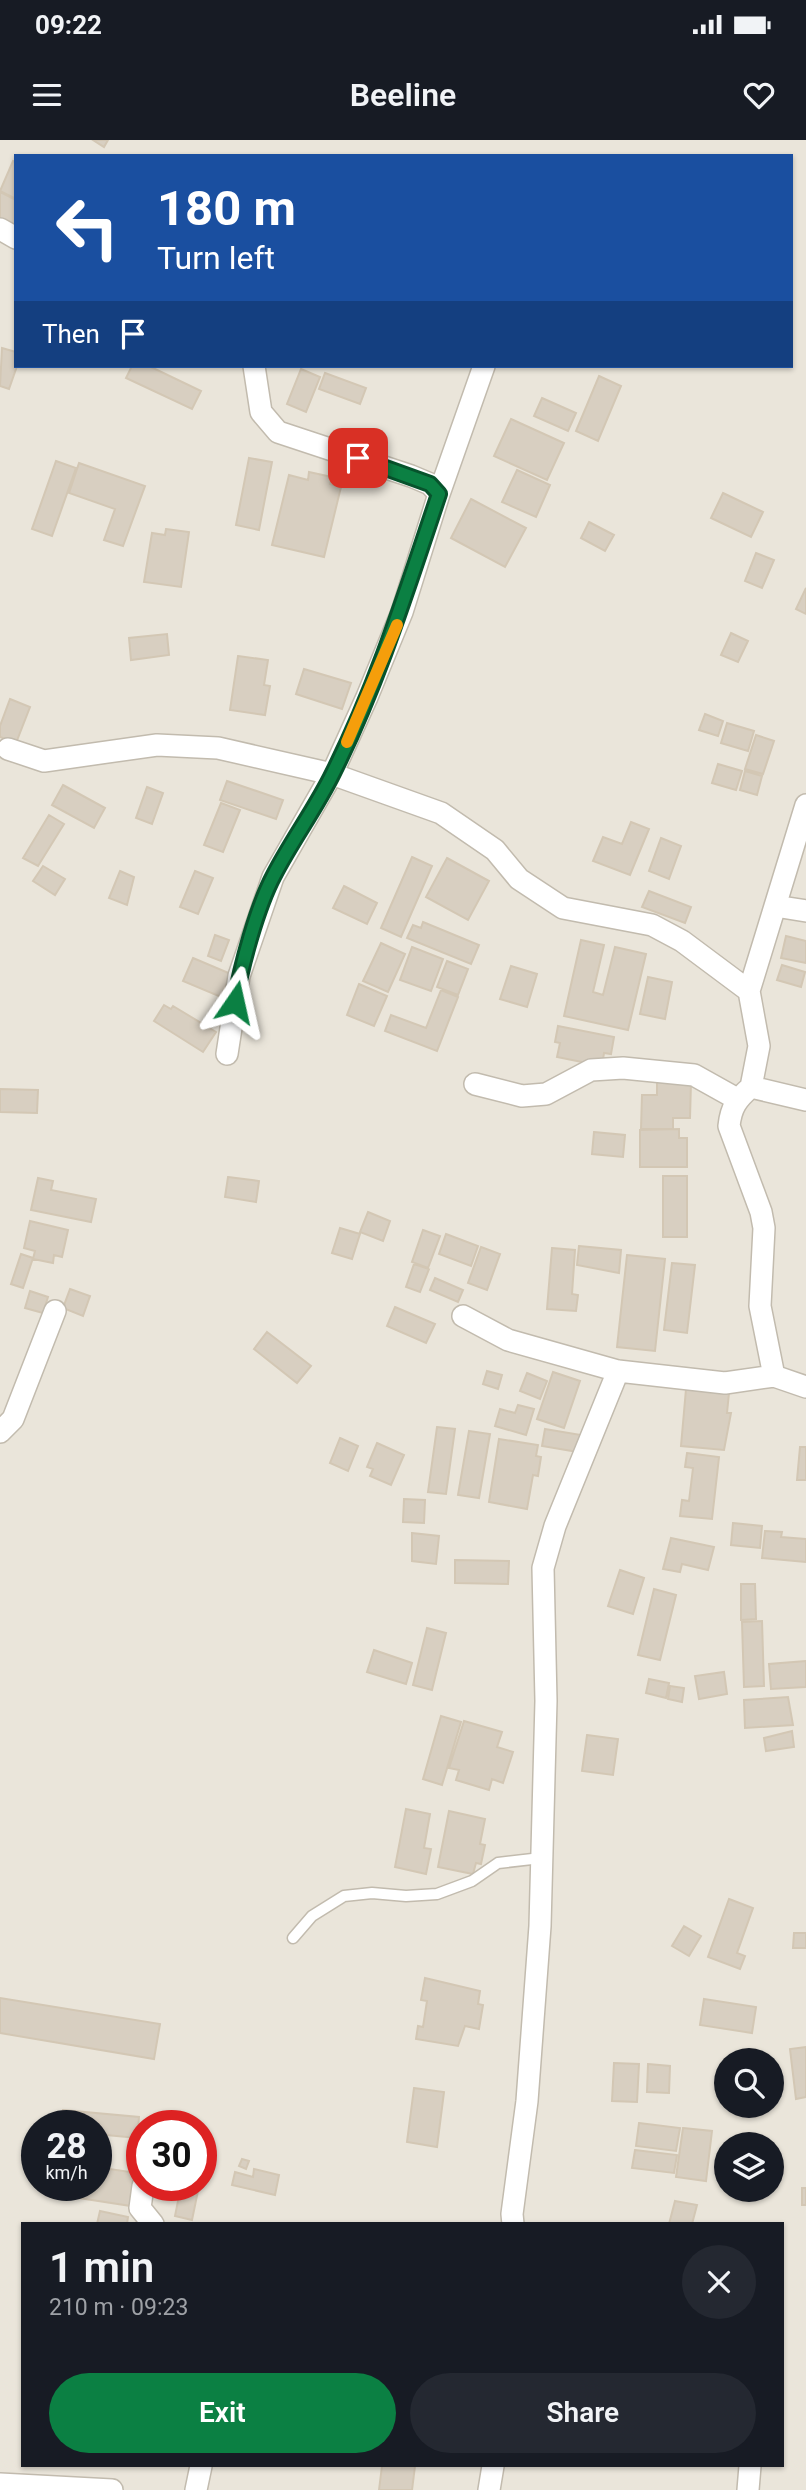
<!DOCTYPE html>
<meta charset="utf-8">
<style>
:root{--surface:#171b24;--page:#242831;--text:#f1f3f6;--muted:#9ea1a6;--accent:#0b8043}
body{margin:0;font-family:Roboto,sans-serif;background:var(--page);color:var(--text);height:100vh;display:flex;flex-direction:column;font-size:26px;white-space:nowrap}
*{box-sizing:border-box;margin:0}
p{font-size:23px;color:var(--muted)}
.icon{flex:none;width:38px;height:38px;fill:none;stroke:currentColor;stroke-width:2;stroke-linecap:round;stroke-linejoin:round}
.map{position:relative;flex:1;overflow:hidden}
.side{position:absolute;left:21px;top:2082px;width:763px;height:245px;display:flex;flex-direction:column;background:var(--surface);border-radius:0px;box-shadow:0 2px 5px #0004}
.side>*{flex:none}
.banner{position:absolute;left:14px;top:14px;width:779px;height:214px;border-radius:0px;box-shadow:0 2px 5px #0004;background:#1a4fa0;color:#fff;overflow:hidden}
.controls{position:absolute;left:714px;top:1908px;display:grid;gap:14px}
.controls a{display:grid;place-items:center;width:70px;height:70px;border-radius:50%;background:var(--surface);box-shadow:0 2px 5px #0004;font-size:35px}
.speed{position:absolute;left:21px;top:1970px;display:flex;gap:14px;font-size:35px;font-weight:700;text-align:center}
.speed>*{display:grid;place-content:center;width:91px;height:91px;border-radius:50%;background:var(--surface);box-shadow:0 2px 5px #0004;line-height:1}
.speed small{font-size:18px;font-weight:400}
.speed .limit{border:10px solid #d22;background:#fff;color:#111}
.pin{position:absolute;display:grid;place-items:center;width:60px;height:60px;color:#fff;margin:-30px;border-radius:14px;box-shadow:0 4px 10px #0006}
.me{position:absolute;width:77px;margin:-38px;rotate:11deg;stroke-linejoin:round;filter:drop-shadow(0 0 5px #0008)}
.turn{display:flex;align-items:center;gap:24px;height:147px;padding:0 28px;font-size:32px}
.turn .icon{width:91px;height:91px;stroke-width:2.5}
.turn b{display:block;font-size:49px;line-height:60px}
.then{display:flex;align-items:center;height:66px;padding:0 28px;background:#0003;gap:14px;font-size:26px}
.round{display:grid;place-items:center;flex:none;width:74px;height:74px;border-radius:37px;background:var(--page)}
.overview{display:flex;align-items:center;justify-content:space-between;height:119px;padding:0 28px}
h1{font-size:42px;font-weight:600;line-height:52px}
.action{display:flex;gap:14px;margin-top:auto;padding:14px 28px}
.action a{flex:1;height:80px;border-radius:42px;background:var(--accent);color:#fff;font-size:28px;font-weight:600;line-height:80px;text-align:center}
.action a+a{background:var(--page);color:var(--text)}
.status{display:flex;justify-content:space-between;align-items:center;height:49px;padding:0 35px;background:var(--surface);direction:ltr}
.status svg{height:19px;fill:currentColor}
header{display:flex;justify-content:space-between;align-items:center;height:91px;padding:0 28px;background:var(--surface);font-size:32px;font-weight:600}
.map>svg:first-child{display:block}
.residential{fill:#eae5da;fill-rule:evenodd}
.building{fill:#d8cfc1;stroke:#d3c7b4;stroke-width:2}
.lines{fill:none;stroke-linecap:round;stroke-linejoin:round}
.lane-casing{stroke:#c2bbae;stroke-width:13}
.street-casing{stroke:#c2bbae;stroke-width:24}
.lane{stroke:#fff;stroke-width:10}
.street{stroke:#fff;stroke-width:21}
.route-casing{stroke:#07532c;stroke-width:18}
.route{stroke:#0b8043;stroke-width:12}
.slow{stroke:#f59e0b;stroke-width:12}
</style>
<div class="status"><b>09:22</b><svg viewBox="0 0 49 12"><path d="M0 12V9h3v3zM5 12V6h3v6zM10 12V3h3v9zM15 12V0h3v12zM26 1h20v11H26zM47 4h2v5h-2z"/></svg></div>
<header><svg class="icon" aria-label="menu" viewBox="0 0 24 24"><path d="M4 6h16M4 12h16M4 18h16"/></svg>Beeline<svg class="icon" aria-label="heart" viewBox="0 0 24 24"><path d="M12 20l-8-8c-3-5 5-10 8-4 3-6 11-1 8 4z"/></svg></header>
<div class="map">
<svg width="806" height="2350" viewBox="0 0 806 2350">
<rect width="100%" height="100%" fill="#f6f3ec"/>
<path class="residential" d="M0 0H806V2350H0ZM16 16H791V226H16ZM726 1920H772V1965H726ZM37 1986H96V2046H37ZM142 1986H201V2046H142ZM726 2004H772V2049H726ZM23 2084H782V2326H23Z"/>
<path class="building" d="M93 0H108L104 7Z
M13 21 16 22V59L0 51Z
M0 52 16 60V88L0 80Z
M2 208 16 212 17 226 9 249 0 246Z
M132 226H149L201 251 192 269 126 238Z
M301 229 320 237 306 272 287 264Z
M325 233 366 248 360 264 319 249Z
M599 236 621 246 598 301 576 291Z
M542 258 576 273 568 291 534 276Z
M511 279 564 303 547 340 494 316Z
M249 318 272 322 259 390 236 385Z
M56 321 76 328 52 396 32 389Z
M79 323 145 346 123 406 104 400 115 369 69 353Z
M517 330 550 345 536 377 502 362Z
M309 332 332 337 330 344 341 347 324 417 272 405 289 335 308 340Z
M723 353 763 372 751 397 711 378Z
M471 359 526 388 505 427 451 398Z
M589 382 614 395 605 411 581 398Z
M166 389 189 392 181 447 144 442 152 393 165 395Z
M756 413 774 420 762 448 745 441Z
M806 448V474L796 469Z
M731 493 748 501 738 522 721 515Z
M167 494 169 515 131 520 129 498Z
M238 516 268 520 264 545 270 546 265 575 230 570Z
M304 529 351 543 342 569 296 554Z
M10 559 30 567 16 603 0 597V586Z
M705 574 723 581 718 596 699 590Z
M727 583 754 591 748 611 721 603Z
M756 595 774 601 763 634 745 629Z
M718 624 742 631 736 650 712 643Z
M745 631 762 636 757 655 740 650Z
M227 641 283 660 276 679 220 660Z
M63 645 105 668 94 688 52 665Z
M147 647 163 653 152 684 136 678Z
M221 663 240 670 223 712 204 705Z
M49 675 64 684 38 726 23 718Z
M631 682 649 689 630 735 593 721 603 697 622 704Z
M661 698 681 706 669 739 649 731Z
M412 717 432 726 401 797 381 788Z
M447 718 489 741 468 780 426 757Z
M43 726 65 739 55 755 33 741Z
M120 731 134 737 127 765 109 758Z
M195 731 213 738 198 774 180 767Z
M344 746 377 763 367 784 333 768Z
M649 751 691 767 685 783 642 767Z
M423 782 479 805 471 824 407 798 413 785 421 788Z
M215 795 229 800 221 821 208 816Z
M786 796 806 801V823L781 818Z
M581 800 604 805 593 852 603 855 615 807 646 814 628 890 564 876Z
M381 803 405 814 388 852 363 841Z
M412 807 443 819 431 851 400 840Z
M193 818 231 834 221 857 183 841Z
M447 821 468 829 458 855 437 847Z
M782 825 805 832 801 847 777 840Z
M511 826 537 834 527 867 500 859Z
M648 837 672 842 665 879 640 874Z
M359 844 387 856 374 886 347 875Z
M441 850 458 857 437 911 385 891 391 875 426 888Z
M164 865 171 869 173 866 216 892 203 912 154 881Z
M558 886 614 897 611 914 604 913 602 926 557 917 560 903 555 902Z
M657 941 691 942 690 978H673V989H641L642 955H657Z
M0 949 38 950 37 973 0 972Z
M679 989V998H687V1027H640V990Z
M594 992 625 995 623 1017 592 1014Z
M663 1036H687V1097H663Z
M228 1037 259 1041 256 1062 225 1057Z
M38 1038 53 1041 51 1050 96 1059 91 1082 31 1070Z
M368 1072 390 1081 383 1101 360 1092Z
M30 1081 68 1090 62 1117 54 1115 53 1123 33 1119 35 1111 24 1108Z
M340 1088 360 1094 352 1119 332 1113Z
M423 1090 440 1096 428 1128 412 1122Z
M446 1094 478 1106 471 1126 439 1114Z
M579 1106 621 1110 619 1133 577 1125Z
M481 1107 500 1114 487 1150 468 1143Z
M552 1108 575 1110 572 1154 578 1155 576 1171 547 1169Z
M21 1114 33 1118 23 1148 11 1144Z
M627 1115 665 1119 655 1211 617 1207Z
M672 1123 695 1125 687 1193 664 1190Z
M414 1124 429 1129 420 1152 406 1147Z
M435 1138 463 1150 458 1162 430 1150Z
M70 1149 90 1156 83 1176 63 1168Z
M30 1151 48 1157 43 1173 25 1168Z
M395 1167 435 1184 426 1203 387 1186Z
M267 1192 311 1226 297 1243 254 1209Z
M487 1231 502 1235 498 1249 483 1244Z
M553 1232 580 1241 564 1288 537 1279Z
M527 1233 547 1241 540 1259 520 1251Z
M686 1249 729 1253 727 1273H731L724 1310 681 1306Z
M518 1265 534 1269 526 1295 495 1286 500 1269 515 1273Z
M437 1287 455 1289 446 1354 428 1352Z
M545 1289 581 1295 578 1312 542 1306Z
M469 1291 490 1294 479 1358 458 1355Z
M340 1298 358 1306 348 1331 330 1323Z
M499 1299 538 1305 536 1316 541 1317 538 1336 533 1335 527 1369 489 1362Z
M377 1303 404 1315 391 1345 370 1336 373 1329 367 1327Z
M800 1307H806V1340H797Z
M687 1313 719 1317 712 1379 680 1376 682 1360 689 1361 693 1328 685 1327Z
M404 1359 425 1360 424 1383 403 1382Z
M733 1383 762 1386 760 1408 731 1405Z
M765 1391 782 1392 781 1397 806 1399V1422L762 1418Z
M412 1393 439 1396 436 1424 412 1421Z
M671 1398 714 1407 708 1430 682 1424 680 1432 663 1429Z
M455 1420 509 1421 508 1444 455 1443Z
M620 1430 644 1438 633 1474 608 1466Z
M741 1444H755L756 1479 741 1480Z
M654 1449 676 1455 660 1520 638 1515Z
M762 1481 764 1546 744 1547 742 1482Z
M427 1488 446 1493 432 1550 413 1545Z
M374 1510 412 1523 406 1544 367 1532Z
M806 1521V1547L771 1549 769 1524Z
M724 1532 727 1554 699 1559 695 1536Z
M649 1539 669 1543 666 1558 646 1553Z
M670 1546 684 1548 682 1562 668 1559Z
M788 1557 793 1585 745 1588 744 1560Z
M441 1576 461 1582 442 1645 423 1639Z
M464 1581 502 1592 497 1607 513 1612 503 1643 492 1639 489 1650 456 1640 459 1630 449 1628Z
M792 1591 794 1607 766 1611 764 1598Z
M587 1595 618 1599 613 1635 582 1631Z
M406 1669 430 1674 424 1708 431 1709 426 1734 395 1727Z
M449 1671 485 1679 480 1704 485 1705 481 1724 476 1723 473 1734 438 1727Z
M729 1759 753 1768 737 1813 745 1816 740 1829 708 1817Z
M684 1786 701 1796 689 1816 672 1806Z
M794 1793H806V1808H793Z
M425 1838 480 1851 478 1864 483 1865 479 1889 465 1886 458 1906 416 1899 418 1886 423 1887 427 1861 421 1860Z
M0 1858 160 1884 154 1919 0 1893Z
M704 1859 756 1867 752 1893 700 1885Z
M806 1907V1957L796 1959 790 1909Z
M614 1923 639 1924 637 1962 612 1961Z
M648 1924 670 1926 669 1953 647 1952Z
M414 1948 444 1952 437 2007 407 2002Z
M63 1970 139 1977 137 1998 96 1994V1986H62Z
M639 1983 680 1988 676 2011 636 2006Z
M683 1988 712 1991 706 2041 676 2037Z
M635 2010 677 2015 674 2033 632 2028Z
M242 2019 249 2021 246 2029 239 2026Z
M96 2027 137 2033 131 2066 46 2053 47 2046H96Z
M254 2029 279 2035 275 2055 232 2045 235 2032 253 2037Z
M181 2046H199L192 2080 175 2076Z
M802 2048H806V2065H802Z
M675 2061 697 2065 692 2084H669Z
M100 2071 128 2077 127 2084H97Z
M382 2326H415L412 2350H379Z"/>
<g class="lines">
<g class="lane-casing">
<path id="lane" d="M293 1798 312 1776 344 1756 372 1753 406 1756 437 1754 472 1741 498 1723 541 1718"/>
</g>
<g class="street-casing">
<path id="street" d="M0 89 16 98
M439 354 484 226
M8 609 44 621 157 605 218 608 332 634 441 673 495 710 519 739 563 768 652 785 682 801 749 851 759 906 751 947 806 960
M775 766 806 771
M749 851 806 665
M227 914 239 836 273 737 332 634 367 557 402 472 439 354 430 344 411 336 278 292 261 272 254 226
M475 944 522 956 546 954 591 930 623 928 694 935 737 959
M751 947C737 959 731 967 729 986L761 1072 764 1088 760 1166 774 1236
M463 1176 508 1200 618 1231 725 1243 774 1236 806 1247
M0 1292 13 1279 55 1171
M143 2046 140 2068 153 2084
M513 2084 512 2074 527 1961 540 1786 546 1561 543 1428 555 1386 618 1231
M0 2344 112 2350
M196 2350 201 2326
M489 2350 493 2326
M748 2350 750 2326"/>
</g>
<use href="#lane" class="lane"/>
<use href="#street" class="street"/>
</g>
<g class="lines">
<g class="route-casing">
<path id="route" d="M235 862C241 826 257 767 274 735 292 700 316 668 333 633 378 543 407 449 439 354L430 344 358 318"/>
</g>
<use href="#route" class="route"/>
<path class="slow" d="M347 602 397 485"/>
</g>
</svg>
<div class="controls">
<a><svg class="icon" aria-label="search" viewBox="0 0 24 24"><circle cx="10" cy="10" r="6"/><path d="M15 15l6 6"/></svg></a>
<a><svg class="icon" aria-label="layers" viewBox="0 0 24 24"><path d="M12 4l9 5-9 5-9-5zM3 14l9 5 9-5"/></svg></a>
</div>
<div class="speed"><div>28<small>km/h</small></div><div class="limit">30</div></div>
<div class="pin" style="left:358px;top:318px;background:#d93025"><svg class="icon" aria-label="arrive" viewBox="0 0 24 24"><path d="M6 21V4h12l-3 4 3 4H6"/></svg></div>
<svg class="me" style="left:235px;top:862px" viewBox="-20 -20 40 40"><path d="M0-17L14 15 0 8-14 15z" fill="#0b8043" stroke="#fff" stroke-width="4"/></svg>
<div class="banner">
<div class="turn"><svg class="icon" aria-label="left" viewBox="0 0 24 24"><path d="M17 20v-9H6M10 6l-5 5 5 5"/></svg><div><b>180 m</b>Turn left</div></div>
<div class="then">Then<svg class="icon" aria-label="arrive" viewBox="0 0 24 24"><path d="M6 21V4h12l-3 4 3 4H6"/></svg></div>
</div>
<section class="side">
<div class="overview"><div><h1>1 min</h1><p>210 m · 09:23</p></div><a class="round"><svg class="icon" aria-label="close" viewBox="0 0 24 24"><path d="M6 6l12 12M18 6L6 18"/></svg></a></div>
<div class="action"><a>Exit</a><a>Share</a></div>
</section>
</div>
